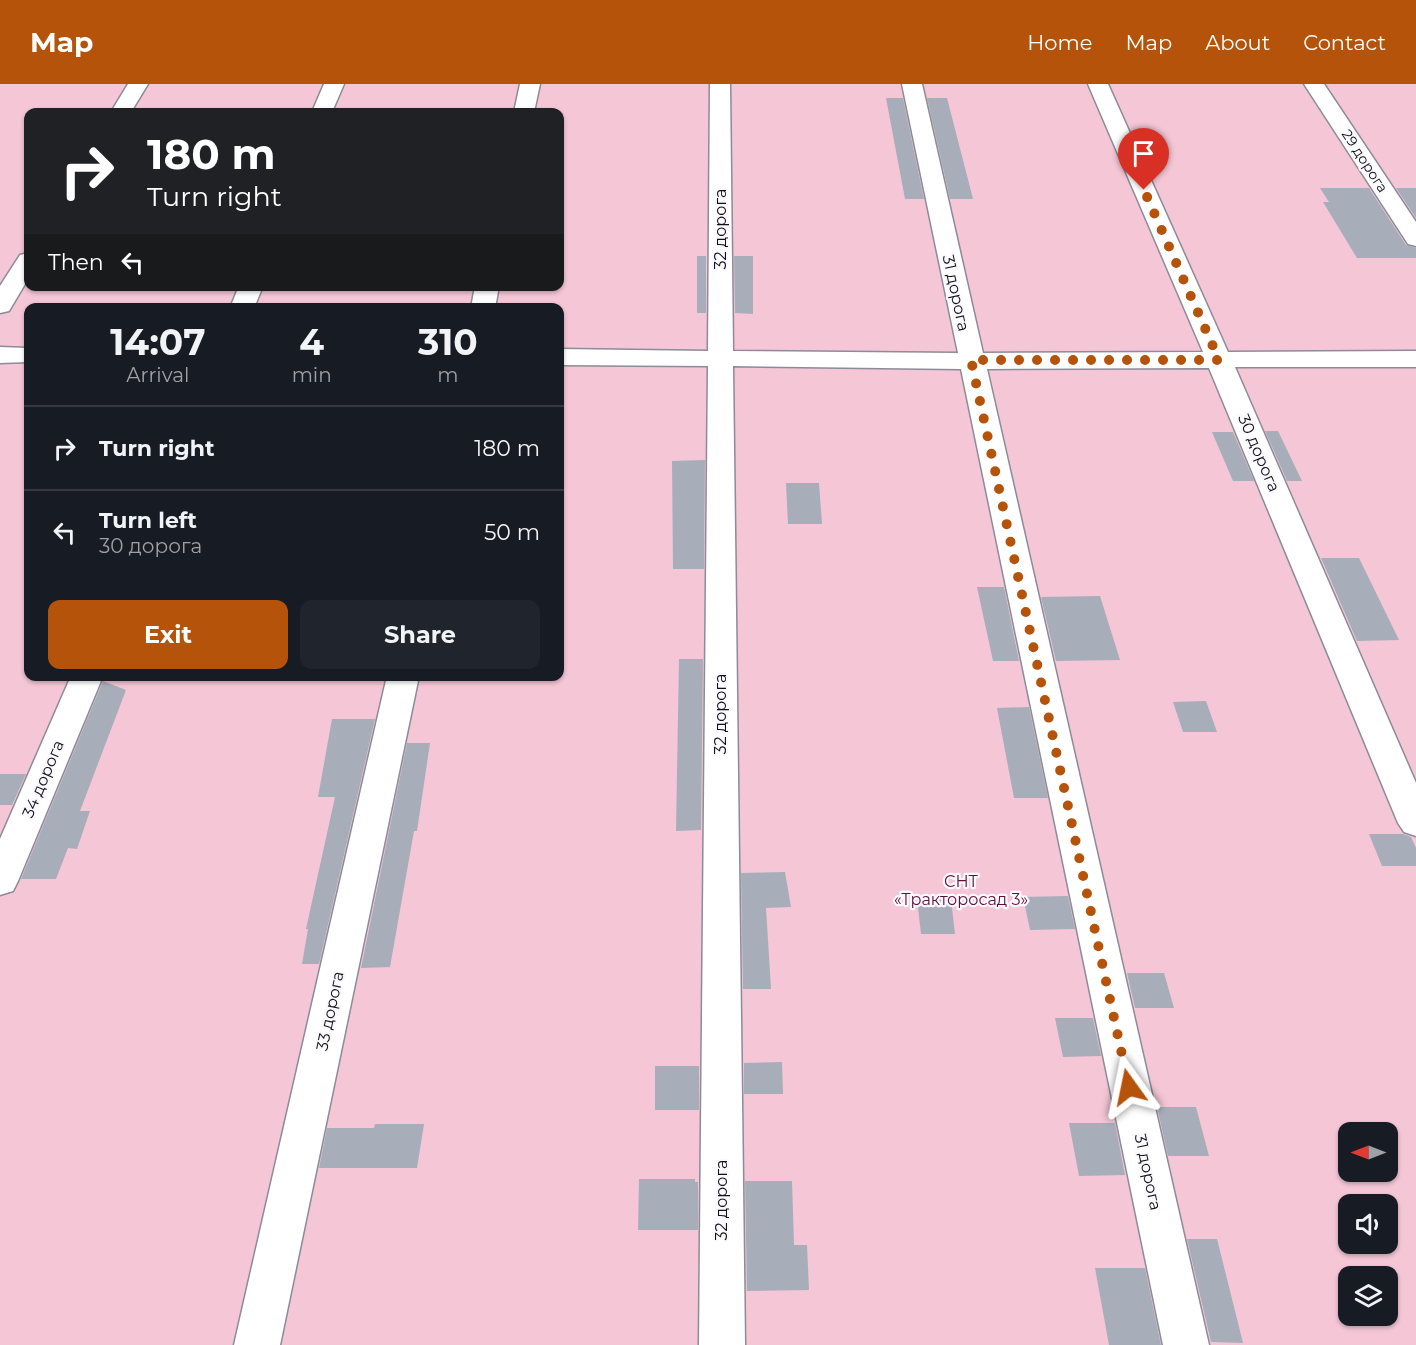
<!DOCTYPE html>
<meta charset="utf-8">
<style>
:root{--surface:#171b24;--page:#20242c;--text:#f1f3f6;--muted:#9ea1a6;--line:#363941;--accent:#b45309}
body{margin:0;font-family:Montserrat,sans-serif;background:var(--page);color:var(--text);height:100vh;display:flex;flex-direction:column;font-size:22px;white-space:nowrap}
*{box-sizing:border-box;margin:0}
p{font-size:20px;color:var(--muted)}
.icon{flex:none;width:33px;height:33px;fill:none;stroke:currentColor;stroke-width:2;stroke-linecap:round;stroke-linejoin:round}
.map{position:relative;flex:1;overflow:hidden}
.drawer{position:absolute;left:24px;top:219px;width:540px;height:378px;display:flex;flex-direction:column;background:var(--surface);border-radius:12px;box-shadow:0 2px 4px #0004}
.drawer>*{flex:none}
.hud{position:absolute;left:24px;top:24px;width:540px;height:183px;border-radius:12px;box-shadow:0 2px 4px #0004;background:#202124;color:#fff;overflow:hidden}
.needle{width:39px;rotate:270deg}
.buttons{position:absolute;left:1338px;top:1038px;display:grid;gap:12px}
.buttons a{display:grid;place-items:center;width:60px;height:60px;border-radius:12px;background:var(--surface);box-shadow:0 2px 4px #0004;font-size:30px}
.pin{position:absolute;display:grid;place-items:center;width:51px;height:51px;color:#fff;margin:-62px -26px;border-radius:50% 50% 50% 0;rotate:-45deg;box-shadow:0 0 6px #0007}
.pin .icon{rotate:45deg}
.me{position:absolute;width:66px;margin:-33px;rotate:348deg;stroke-linejoin:round;filter:drop-shadow(0 0 4px #0008)}
.turn{display:flex;align-items:center;gap:21px;height:126px;padding:0 24px;font-size:27px}
.turn .icon{width:78px;height:78px;stroke-width:2.5}
.turn b{display:block;font-size:42px;line-height:51px}
.then{display:flex;align-items:center;height:57px;padding:0 24px;background:#0003;gap:12px;font-size:22px}
.eta{display:flex;justify-content:space-evenly;align-items:center;height:102px;text-align:center}
.eta b{font-size:36px;font-weight:700;line-height:42px}
.action{display:flex;gap:12px;margin-top:auto;padding:12px 24px}
.action a{flex:1;height:69px;border-radius:12px;background:var(--accent);color:#fff;font-size:24px;font-weight:700;line-height:69px;text-align:center}
.action a+a{background:var(--page);color:var(--text)}
ul{padding:0;list-style:none}
li{display:flex;align-items:center;gap:18px;height:84px;padding:0 24px;border-top:2px solid var(--line)}
li div{flex:1}
li b{display:block;font-size:22px}
li em{font-style:normal}
header{display:flex;align-items:center;gap:36px;box-sizing:border-box;height:84px;padding:0 30px;background:var(--accent);color:#fff}
header strong{font-size:28px}
nav{display:flex;gap:33px;margin-inline-start:auto;font-size:21px}
.map>svg:first-child{display:block}
.green{fill:#f4c6d6;fill-rule:evenodd}
.building{fill:#a7aeb9}
.lines{fill:none;stroke-linecap:round;stroke-linejoin:round}
.minor-casing{stroke:#8c8b97;stroke-width:3}
.minor{fill:#fff;fill-rule:evenodd}
.route{stroke:#b45309;stroke-width:10;stroke-dasharray:0 18}
.labels{text-anchor:middle;dominant-baseline:central;stroke-width:4.5;stroke-linejoin:round;paint-order:stroke}
.far-street-label{font-size:14px;fill:#100f14;stroke:#faf9fe}
.street-label{font-size:16px;fill:#100f14;stroke:#faf9fe}
.park-label{font-size:16px;fill:#620f39;stroke:#faf9fe}
</style>
<header>
<strong>Map</strong>
<nav><a>Home</a><a>Map</a><a>About</a><a>Contact</a></nav>
</header>
<div class="map">
<svg width="1416" height="1261" viewBox="0 0 1416 1261">
<rect width="100%" height="100%" fill="#ecebf8"/>
<path class="green" d="M0 0H1416V1261H0ZM28 28H560V202H28ZM28 224H560V592H28ZM1348 1048H1388V1088H1348ZM1348 1120H1388V1160H1348ZM1348 1192H1388V1232H1348Z"/>
<path class="building" d="M886 14H903L924 115H905Z
M927 14H947L973 115H950Z
M1320 104H1369L1406 161 1416 164V174H1357L1323 118H1329Z
M1396 104H1416V134Z
M697 172H706V229H697Z
M734 172H753V230L735 229Z
M1265 347H1278L1302 397H1287Z
M1212 348H1233L1254 397H1233Z
M705 376 704 485H673L672 377Z
M786 399H819L822 440H788Z
M1321 474H1359L1399 556 1357 557Z
M977 503H1004L1019 577H993Z
M1100 512 1120 576 1056 577 1041 513Z
M679 575H703L701 746 676 747Z
M103 597 126 606 80 727H90L77 765 68 764 56 795H21Z
M1206 617 1217 648H1183L1173 618Z
M1029 623 1048 714H1014L997 624Z
M332 635H375L319 880H302L308 845H306L335 713H318Z
M407 659H430L417 747H414L390 883 361 884Z
M0 690H26L12 721H0Z
M1369 750H1403L1411 753 1416 764V782H1382Z
M785 788 791 823 766 824 771 905H743L741 789Z
M1068 812 1075 845 1030 846 1023 813Z
M917 815H951L955 850H921Z
M1127 889H1164L1174 924H1135Z
M1055 934H1093L1101 972 1063 973Z
M782 978 783 1010H744V979Z
M655 982H699V1026H655Z
M1157 1023H1196L1209 1072H1168Z
M1069 1039H1115L1125 1091 1079 1092Z
M375 1040H424L417 1084H319L327 1044H374Z
M639 1095H695V1098H698V1146H638Z
M745 1097H792L794 1161H807L809 1206 747 1207Z
M1187 1155H1217L1243 1259 1211 1258Z
M1095 1184H1145L1161 1261H1109Z"/>
<g class="lines">
<g class="minor-casing">
<path id="minor" d="M128 0H148L131 28H111Z
M324 0H344L332 28H312Z
M520 0H540L534 28H514Z
M710 0H730L733 267 958 269 902 0H922L983 269 1203 268 1088 0H1108L1228 268 1416 267V283H1235L1416 699V752L1404 748 1398 739 1209 284 987 285 1209 1261H1163L961 285 733 282 745 1261H699L708 282 560 281V265L708 267Z
M1304 0H1324L1416 138V162L1408 160Z
M28 169V195L9 227 0 229V202L20 171Z
M239 202H263L254 224H230Z
M475 202H499L495 224H471Z
M0 263 28 264V278L0 279Z
M71 592H103L18 797 13 807 0 811V755Z
M387 592H419L280 1261H234Z"/>
</g>
<use href="#minor" class="minor"/>
</g>
<g class="lines">
<path class="route" d="M1129 1003 971 276H1219L1144 106"/>
</g>
<g class="labels">
<g class="far-street-label">
<text transform="translate(1365 77) rotate(57)">29 дорога</text>
</g>
<g class="street-label">
<text transform="translate(720 145) rotate(-90)">32 дорога</text>
<text transform="translate(956 209) rotate(78)">31 дорога</text>
<text transform="translate(1259 369) rotate(67)">30 дорога</text>
<text transform="translate(720 630) rotate(-90)">32 дорога</text>
<text transform="translate(43 695) rotate(-67)">34 дорога</text>
<text transform="translate(330 927) rotate(-78)">33 дорога</text>
<text transform="translate(1148 1088) rotate(78)">31 дорога</text>
<text transform="translate(721 1116) rotate(-90)">32 дорога</text>
</g>
<g class="park-label">
<text x="961" y="797">СНТ<tspan x="961" dy="18">«Тракторосад 3»</tspan></text>
</g>
</g>
</svg>
<div class="buttons">
<a><svg class="needle" viewBox="-14 -14 28 28"><path d="M0-13l5 13h-10z" fill="#e53935"/><path d="M0 13l5-13h-10z" fill="#9ea1a6"/></svg></a>
<a><svg class="icon" aria-label="sound" viewBox="0 0 24 24"><path d="M4 9h4l5-4v14l-5-4H4zM17 9q2 3 0 6"/></svg></a>
<a><svg class="icon" aria-label="layers" viewBox="0 0 24 24"><path d="M12 4l9 5-9 5-9-5zM3 14l9 5 9-5"/></svg></a>
</div>
<div class="pin" style="left:1144px;top:106px;background:#d93025"><svg class="icon" aria-label="arrive" viewBox="0 0 24 24"><path d="M6 21V4h12l-3 4 3 4H6"/></svg></div>
<svg class="me" style="left:1129px;top:1003px" viewBox="-20 -20 40 40"><path d="M0-17L14 15 0 8-14 15z" fill="#b45309" stroke="#fff" stroke-width="4"/></svg>
<div class="hud">
<div class="turn"><svg class="icon" aria-label="right" viewBox="0 0 24 24"><path d="M7 20v-9h11M14 6l5 5-5 5"/></svg><div><b>180 m</b>Turn right</div></div>
<div class="then">Then<svg class="icon" aria-label="left" viewBox="0 0 24 24"><path d="M17 20v-9H6M10 6l-5 5 5 5"/></svg></div>
</div>
<section class="drawer">
<div class="eta">
<div><b>14:07</b><p>Arrival</p></div>
<div><b>4</b><p>min</p></div>
<div><b>310</b><p>m</p></div>
</div>
<ul>
<li><svg class="icon" aria-label="right" viewBox="0 0 24 24"><path d="M7 20v-9h11M14 6l5 5-5 5"/></svg><div><b>Turn right</b></div><em>180 m</em></li>
<li><svg class="icon" aria-label="left" viewBox="0 0 24 24"><path d="M17 20v-9H6M10 6l-5 5 5 5"/></svg><div><b>Turn left</b><p>30 дорога</p></div><em>50 m</em></li>
</ul>
<div class="action"><a>Exit</a><a>Share</a></div>
</section>
</div>
